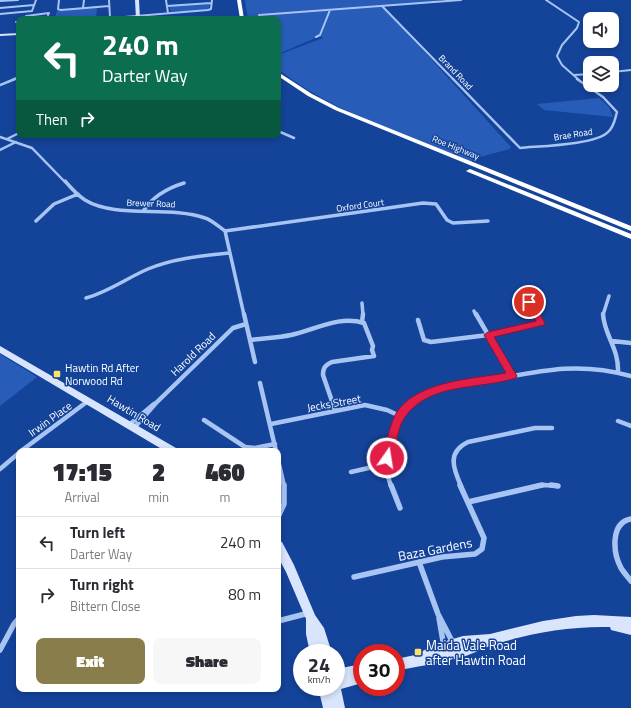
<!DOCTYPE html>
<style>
:root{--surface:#fff;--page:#f7f7f7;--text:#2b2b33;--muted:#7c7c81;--line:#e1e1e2;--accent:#8a7d4c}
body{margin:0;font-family:"Titillium Web",sans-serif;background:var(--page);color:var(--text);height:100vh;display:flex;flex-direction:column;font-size:15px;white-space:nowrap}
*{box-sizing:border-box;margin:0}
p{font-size:13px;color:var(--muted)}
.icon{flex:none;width:22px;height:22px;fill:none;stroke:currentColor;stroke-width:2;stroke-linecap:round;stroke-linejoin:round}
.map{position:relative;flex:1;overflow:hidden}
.drawer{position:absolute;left:16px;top:448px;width:265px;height:244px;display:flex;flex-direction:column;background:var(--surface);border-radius:8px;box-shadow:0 2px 6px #0003}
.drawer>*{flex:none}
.top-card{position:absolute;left:16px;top:16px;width:265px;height:122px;border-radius:8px;box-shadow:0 2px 6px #0003;background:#0b6e4f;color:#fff;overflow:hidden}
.buttons{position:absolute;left:583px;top:12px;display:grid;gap:8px}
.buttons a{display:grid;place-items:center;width:36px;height:36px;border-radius:8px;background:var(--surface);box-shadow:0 2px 6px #0003;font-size:20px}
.speed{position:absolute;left:293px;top:644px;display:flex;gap:8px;font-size:20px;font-weight:700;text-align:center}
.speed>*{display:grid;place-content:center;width:52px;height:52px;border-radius:50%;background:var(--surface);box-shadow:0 2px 6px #0003;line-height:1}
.speed small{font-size:10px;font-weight:400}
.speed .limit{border:6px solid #d22;background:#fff;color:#111}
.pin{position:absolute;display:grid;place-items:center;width:34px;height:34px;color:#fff;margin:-17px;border:2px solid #fff;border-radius:50%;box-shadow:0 1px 4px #0007}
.me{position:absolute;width:44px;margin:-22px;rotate:13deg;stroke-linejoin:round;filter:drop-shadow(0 0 3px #0008)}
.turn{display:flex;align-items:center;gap:14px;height:84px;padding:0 20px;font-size:18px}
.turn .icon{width:52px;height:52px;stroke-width:2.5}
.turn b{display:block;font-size:28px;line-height:34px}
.then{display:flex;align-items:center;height:38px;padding:0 20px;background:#0003;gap:8px;font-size:15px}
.eta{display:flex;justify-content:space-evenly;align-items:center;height:68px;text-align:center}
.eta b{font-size:24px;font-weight:800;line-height:28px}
.button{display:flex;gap:8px;margin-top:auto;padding:8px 20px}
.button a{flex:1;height:46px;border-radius:8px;background:var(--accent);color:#fff;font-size:16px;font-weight:800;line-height:46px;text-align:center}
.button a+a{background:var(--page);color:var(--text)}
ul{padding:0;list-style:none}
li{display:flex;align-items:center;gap:12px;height:52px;padding:0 20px;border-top:1px solid var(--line)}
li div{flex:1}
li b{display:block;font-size:15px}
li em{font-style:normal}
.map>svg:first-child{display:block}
.green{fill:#275cb8}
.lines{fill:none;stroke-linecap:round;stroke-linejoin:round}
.street-far4{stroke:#a8c4f3;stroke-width:2}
.street-far3{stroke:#a8c4f3;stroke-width:2.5}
.street-far2{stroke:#a8c4f3;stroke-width:3.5}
.street-far1{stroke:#a8c4f3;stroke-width:4.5}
.street{stroke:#a8c4f3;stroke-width:5.5}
.secondary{fill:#d8e5fd;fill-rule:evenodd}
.highway{fill:#fff;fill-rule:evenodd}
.route{fill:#e11d48;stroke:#92132f}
.poi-dot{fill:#ffe16a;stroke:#14439a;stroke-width:1.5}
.labels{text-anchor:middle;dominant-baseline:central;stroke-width:3;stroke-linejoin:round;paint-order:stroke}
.far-street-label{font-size:9px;fill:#fff;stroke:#14439a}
.street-label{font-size:11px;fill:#fff;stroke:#14439a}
.poi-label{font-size:11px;fill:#fff;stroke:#14439a;text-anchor:start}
.near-street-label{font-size:13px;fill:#fff;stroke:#14439a}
.near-poi-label{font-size:13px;fill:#fff;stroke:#14439a;text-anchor:start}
</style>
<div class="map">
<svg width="631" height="708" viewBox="0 0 631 708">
<rect width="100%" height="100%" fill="#14439a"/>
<path class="green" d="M245 0H439L441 2 383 6 511 147 510 149 476 158 471 161C406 135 333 113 278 69V55L323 38 320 36 278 54V19H248Z
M210 4 208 10 171 12 169 6Z
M97 7 96 19H55L57 10Z
M599 98 609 107 613 117 544 110 537 104Z
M0 354 37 377 0 406Z"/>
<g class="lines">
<path class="street-far4" d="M59 0 58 9 61 10 109 6
M109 0 110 17 112 18 208 10 211 9 212 0
M166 0 168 13
M546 0 579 22 577 28 562 45 557 56 562 65 579 80
M0 1 18 0
M167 6 211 3
M382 6 454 80
M0 8 34 5
M83 8 84 0
M0 14 32 11 36 0
M259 15 461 0
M24 19 26 16 49 13 48 15
M214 19H220
M16 22H19
M316 37 320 35 330 10
M612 72 631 70
M574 75 590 74
M12 80 19 77"/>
<path class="street-far3" d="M453 79 520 148C539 146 596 145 608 132 614 127 615 119 617 112L603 97 577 79
M0 85 15 79
M278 131 294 138
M0 137 32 148 65 182
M7 139 19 133
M0 150 16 142"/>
<path class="street-far2" d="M65 181C71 188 77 195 85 200 116 219 169 205 205 218 212 220 219 227 225 231L244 315
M144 210C154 195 168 188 184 183
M36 221 54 204 78 194
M225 231 423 203 436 204 447 220 453 223 488 221
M86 298C108 292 127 278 148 269 174 258 202 256 230 253
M529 302 536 315
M362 303 363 315
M474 311 476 315
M603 315 609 296"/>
<path class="street-far1" d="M244 314 255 362
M476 314 512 376
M603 314C604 335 619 348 618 372
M418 320 424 340 431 342 488 335 541 323 536 314
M362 322 363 314
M250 340C263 338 277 338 291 335 315 330 339 315 364 323L373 346 372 350 374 356 332 362C325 365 323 368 323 375L335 410
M612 341 631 343
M260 383 276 451
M204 420 245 447 255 448 275 444
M618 421 631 426
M271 424 365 405 387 410 400 416
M129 425 154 404
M134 428 156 403 233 328 246 324
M21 451 88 401
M278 460 284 486
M0 469 19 453
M351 472 386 464
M391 486C385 470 386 456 391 439 406 383 446 389 493 380 544 370 579 362 631 376
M461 486C453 468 447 452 468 442L535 428H552
M537 486 544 485 558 486"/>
<path class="street" d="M391 485 400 508
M551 485 558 486
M468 502 542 485
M278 517 284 504V485
M631 519C610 523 613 553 621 568 624 573 628 577 631 581
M419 562 438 614 453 643
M354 577 442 557 475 554 482 549 484 538 460 485
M439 618 444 647
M278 621 309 613
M0 650 14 624 19 618"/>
<path class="secondary" d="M135 0H139L140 19H136Z
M19 33V35L0 36V34Z
M0 346 176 448 178 451H165L0 353Z
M278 541 282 542 294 565 315 615 324 628 332 653H310L306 634V619L286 572 278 557Z
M594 615 631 617V635L611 630 610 627C570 626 530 633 493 645 481 649 471 655 459 658 438 664 417 666 396 671V659L415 655 436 644 463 636 490 634 543 621 576 616Z
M362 664V683L341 689 345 708H323L318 687H336V669Z"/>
<path class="highway" d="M237 0H241L244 19H240Z
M278 72 312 94 339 108 631 226V231L335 110 308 96 278 76Z
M470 169 631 234V239L468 172 466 171Z"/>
</g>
<path class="route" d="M529 299 532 300 545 323 544 325 494 337 517 376 516 378C478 390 430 382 405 417 396 430 397 448 391 462L387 463 383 462C380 455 385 442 388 435 390 429 392 421 395 415 414 381 472 379 506 373L484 335 488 332 536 321 524 302Z"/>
<g class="poi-dot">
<rect x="53" y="370" width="8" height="8" rx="2"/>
<rect x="414" y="648" width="8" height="8" rx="2"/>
</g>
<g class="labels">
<g class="far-street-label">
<text transform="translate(456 72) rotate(46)">Brand Road</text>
<text transform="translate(573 134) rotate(-9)">Brae Road</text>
<text transform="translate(456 147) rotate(22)">Roe Highway</text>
<text transform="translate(151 203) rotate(2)">Brewer Road</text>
<text transform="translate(360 205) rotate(-8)">Oxford Court</text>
</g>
<g class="street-label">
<text transform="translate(193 354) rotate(-44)">Harold Road</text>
<text transform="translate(334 403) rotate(-10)">Jecks Street</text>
<text transform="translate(134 413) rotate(31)">Hawtin Road</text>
<text transform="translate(50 419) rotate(-36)">Irwin Place</text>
</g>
<g class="poi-label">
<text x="65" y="368">Hawtin Rd After<tspan x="65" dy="13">Norwood Rd</tspan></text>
</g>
<g class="near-street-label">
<text transform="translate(435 549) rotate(-11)">Baza Gardens</text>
</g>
<g class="near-poi-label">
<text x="426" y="645">Maida Vale Road<tspan x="426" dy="15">after Hawtin Road</tspan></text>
</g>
</g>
</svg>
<div class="buttons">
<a><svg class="icon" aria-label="sound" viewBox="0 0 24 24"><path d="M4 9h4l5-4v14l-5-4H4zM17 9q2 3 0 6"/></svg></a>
<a><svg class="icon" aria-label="layers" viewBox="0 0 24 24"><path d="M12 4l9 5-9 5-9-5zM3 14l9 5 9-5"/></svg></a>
</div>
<div class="speed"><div>24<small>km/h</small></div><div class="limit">30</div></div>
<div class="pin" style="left:529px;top:302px;background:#d93025"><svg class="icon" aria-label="arrive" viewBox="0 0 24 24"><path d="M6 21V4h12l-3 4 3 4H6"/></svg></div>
<svg class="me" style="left:387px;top:458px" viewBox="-20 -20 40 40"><circle r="17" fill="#e11d48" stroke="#fff" stroke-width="3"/><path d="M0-11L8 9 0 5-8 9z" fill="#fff"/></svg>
<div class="top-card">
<div class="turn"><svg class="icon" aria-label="left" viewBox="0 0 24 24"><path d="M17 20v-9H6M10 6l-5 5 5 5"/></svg><div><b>240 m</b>Darter Way</div></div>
<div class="then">Then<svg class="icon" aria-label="right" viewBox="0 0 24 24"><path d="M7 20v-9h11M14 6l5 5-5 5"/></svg></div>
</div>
<section class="drawer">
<div class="eta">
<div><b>17:15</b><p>Arrival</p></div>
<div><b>2</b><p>min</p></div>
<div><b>460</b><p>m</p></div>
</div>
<ul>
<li><svg class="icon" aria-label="left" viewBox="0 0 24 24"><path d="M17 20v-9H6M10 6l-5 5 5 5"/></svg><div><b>Turn left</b><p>Darter Way</p></div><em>240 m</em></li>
<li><svg class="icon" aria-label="right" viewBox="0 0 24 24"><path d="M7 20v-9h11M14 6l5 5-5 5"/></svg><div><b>Turn right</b><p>Bittern Close</p></div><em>80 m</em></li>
</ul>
<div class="button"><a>Exit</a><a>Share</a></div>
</section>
</div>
